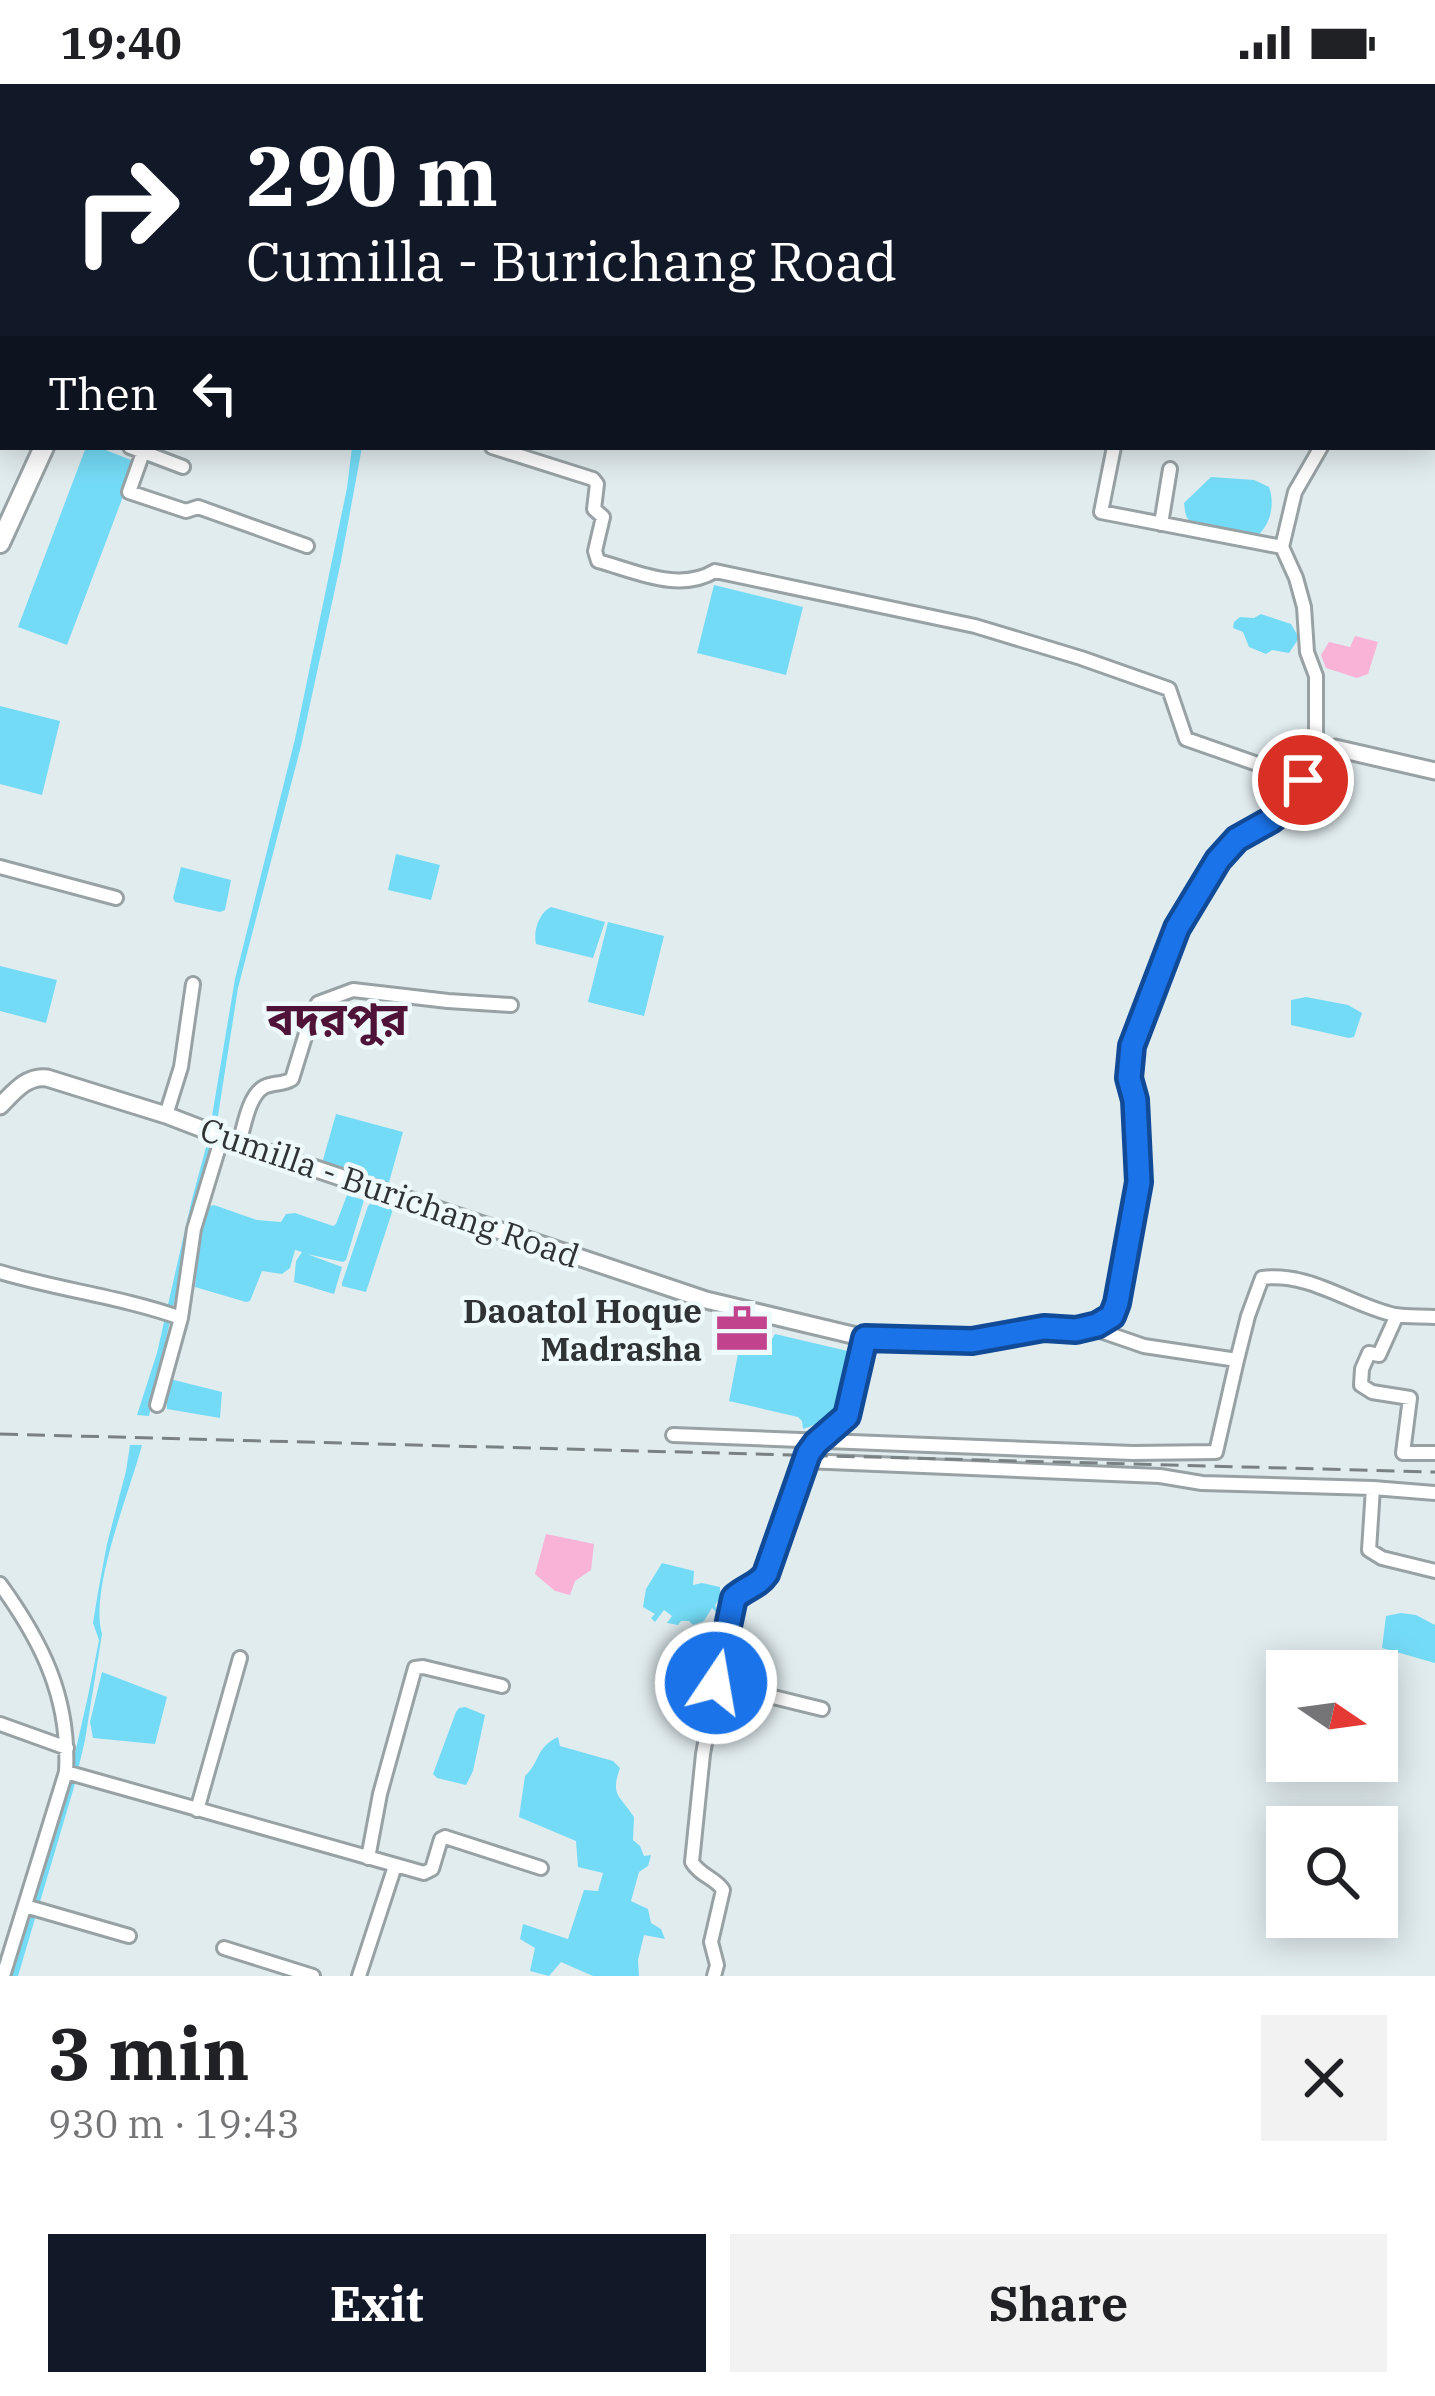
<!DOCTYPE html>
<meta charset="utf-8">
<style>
:root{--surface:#fff;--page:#f2f2f2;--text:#202124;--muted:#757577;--accent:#111827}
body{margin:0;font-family:"IBM Plex Serif","Noto Sans Bengali",serif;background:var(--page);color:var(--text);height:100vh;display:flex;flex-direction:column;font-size:45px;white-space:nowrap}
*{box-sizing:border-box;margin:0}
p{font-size:39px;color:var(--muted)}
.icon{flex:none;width:66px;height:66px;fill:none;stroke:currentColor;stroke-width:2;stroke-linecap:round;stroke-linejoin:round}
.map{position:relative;height:1892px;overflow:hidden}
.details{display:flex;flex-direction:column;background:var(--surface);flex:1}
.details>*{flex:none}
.hud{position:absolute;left:0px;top:0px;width:1437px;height:366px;box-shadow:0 6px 30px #0003;background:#111827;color:#fff;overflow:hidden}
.needle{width:78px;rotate:103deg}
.fabs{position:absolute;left:1266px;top:1566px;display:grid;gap:24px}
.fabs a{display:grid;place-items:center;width:132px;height:132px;border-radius:0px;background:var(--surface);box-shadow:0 6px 30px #0003;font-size:60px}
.pin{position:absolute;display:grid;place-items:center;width:102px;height:102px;color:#fff;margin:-51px;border:6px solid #fff;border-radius:50%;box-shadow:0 3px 12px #0007}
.me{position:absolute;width:132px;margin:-66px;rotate:12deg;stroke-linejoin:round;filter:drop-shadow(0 0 9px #0008)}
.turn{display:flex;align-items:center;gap:42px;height:252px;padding:0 48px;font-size:54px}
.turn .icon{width:156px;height:156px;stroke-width:2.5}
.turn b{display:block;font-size:84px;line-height:102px}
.then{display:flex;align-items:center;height:114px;padding:0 48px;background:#0003;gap:24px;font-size:45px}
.round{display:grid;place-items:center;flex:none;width:126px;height:126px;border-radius:0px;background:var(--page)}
.summary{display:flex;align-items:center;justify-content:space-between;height:204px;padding:0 48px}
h1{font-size:72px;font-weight:800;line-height:90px}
.button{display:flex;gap:24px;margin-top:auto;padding:24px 48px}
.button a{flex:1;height:138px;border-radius:0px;background:var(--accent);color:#fff;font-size:48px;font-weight:800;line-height:138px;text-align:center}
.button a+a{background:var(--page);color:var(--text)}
.status{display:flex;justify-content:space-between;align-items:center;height:84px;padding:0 60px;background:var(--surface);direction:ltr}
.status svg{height:33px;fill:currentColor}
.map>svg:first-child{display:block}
.green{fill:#f9b3d6}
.water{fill:#74dbf6}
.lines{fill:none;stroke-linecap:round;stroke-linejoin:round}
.minor-casing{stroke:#98a2a5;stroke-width:18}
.major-casing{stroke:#98a2a5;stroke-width:21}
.highway-casing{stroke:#98a2a5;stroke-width:24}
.minor{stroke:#fff;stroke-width:12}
.major{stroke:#fff;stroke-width:15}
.highway{stroke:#fff;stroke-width:18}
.rail{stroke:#7a8183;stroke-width:3;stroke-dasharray:18 9;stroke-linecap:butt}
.route-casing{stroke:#114b97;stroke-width:30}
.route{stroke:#1a73e8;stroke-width:21}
.labels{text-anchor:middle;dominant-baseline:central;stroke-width:9;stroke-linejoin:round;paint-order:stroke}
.street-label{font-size:33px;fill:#2f3334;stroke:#eef9fc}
.poi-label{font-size:33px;font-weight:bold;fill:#2f3334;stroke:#eef9fc;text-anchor:end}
.district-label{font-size:45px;font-weight:bold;fill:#501338;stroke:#eef9fc}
</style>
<div class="status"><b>19:40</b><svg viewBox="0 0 49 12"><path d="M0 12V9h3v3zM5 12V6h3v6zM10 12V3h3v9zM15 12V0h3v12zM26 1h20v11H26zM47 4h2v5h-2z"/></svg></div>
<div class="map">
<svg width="1435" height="1892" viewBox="0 0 1435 1892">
<rect width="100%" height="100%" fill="#e1ecef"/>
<path class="green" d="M1355 552 1378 558 1368 590 1357 594 1326 584 1321 571 1329 558 1350 563Z
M546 1450 594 1460 591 1486 575 1497 570 1511 555 1507 535 1490Z"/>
<path class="water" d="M86 363H98L136 378 67 561 18 543Z
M352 363H362L341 477 301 662 238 904 217 1038 192 1137 149 1332 137 1331 157 1269 192 1115 208 1056 235 895 295 655 347 404Z
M1211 393 1254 396 1269 403C1275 419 1271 440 1258 451 1244 450 1200 446 1190 437 1185 433 1185 426 1184 419Z
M714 501 803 523 786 591 697 569Z
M1261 530 1291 540 1299 554 1289 569 1272 566 1266 570 1249 563 1243 548 1233 544 1234 538 1240 533 1254 534Z
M0 622 60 637 42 711 0 700Z
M396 770 440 781 431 816 388 806Z
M181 783 231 796 225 826 220 828 175 818 173 814Z
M551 823 605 838 593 874 536 860C533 847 539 829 551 823Z
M608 838 664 852 644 932 588 918Z
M0 882 57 896 46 939 0 927Z
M1306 913 1348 921 1362 929 1354 953 1349 954 1291 941V916Z
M336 1030 403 1048 388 1102 321 1083Z
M347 1111 364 1116 346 1176 343 1178 307 1170 342 1183 334 1210 294 1198 296 1177 302 1168 295 1166 290 1184 282 1190 262 1187 250 1217 246 1218 195 1203 199 1156 207 1123 214 1121 257 1136 281 1138 286 1130 295 1129 333 1142 336 1140Z
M376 1114 391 1119 394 1122 366 1208 342 1202V1199L368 1122Z
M775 1250 852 1268C852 1306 840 1334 803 1345L802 1337 798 1333 729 1317 738 1270 752 1267 764 1268Z
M170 1295 222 1308 220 1334 167 1325 166 1299Z
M130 1361H142C129 1410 89 1506 102 1550L85 1656 74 1703 18 1892H8L68 1700 88 1612 99 1556 93 1539 98 1508 107 1460 126 1387Z
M662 1479 694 1487 693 1501 702 1499 720 1503V1514L715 1521 720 1532 712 1524 704 1537 693 1541 689 1537H681L678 1541 667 1539 672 1532 664 1526 655 1538 651 1534 655 1530 643 1523 646 1505Z
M1401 1529 1416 1531 1435 1541V1579L1382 1564 1386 1532Z
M102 1588 167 1613 155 1660 93 1654 90 1638Z
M465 1623 485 1631 473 1687 466 1701 437 1694 433 1690 456 1628 459 1624Z
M558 1653 560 1662 613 1677 620 1684C610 1712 620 1711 634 1733L633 1756 640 1762 644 1772 651 1771 648 1782 639 1788 631 1817 648 1825 651 1839 661 1845 665 1855 644 1851 638 1876 639 1892H593L561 1878 549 1892 530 1887 535 1864 520 1855 523 1840 568 1855 584 1806 598 1807 603 1789 578 1783 576 1757 519 1733 525 1692C541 1677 535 1664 558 1653Z"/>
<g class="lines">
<g class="minor-casing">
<path id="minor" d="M1295 0 1297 3
M1434 34H1435
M1434 186H1435
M0 194 3 196
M130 363 183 383
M145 363 129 408 186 427 198 423 307 462
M492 363 593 395 597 400 594 425 603 433 595 467 598 477C635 487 679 509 715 487L975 542 1081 574 1169 605 1186 655 1303 696
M1114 363 1101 428 1282 463
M1161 440 1170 385
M1316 670V592L1307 568 1304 523 1296 494 1282 463 1295 408 1321 363
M0 783 116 814
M166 1031 181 983 193 900
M239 1059C244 1044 248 1012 264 1003 274 998 283 1001 292 995L312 930 318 919 353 906 448 917 511 921
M0 1188C60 1206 122 1213 181 1234
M1397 1231 1379 1271 1369 1269 1362 1285 1361 1301 1372 1308 1410 1314 1403 1369H1435
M1089 1243 1144 1262 1237 1276 1248 1232 1262 1194C1311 1188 1350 1221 1395 1231 1408 1233 1422 1232 1435 1233
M157 1321 181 1234 194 1145 222 1053
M673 1351 1133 1369 1216 1368 1237 1276
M805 1377 1160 1392 1202 1399 1373 1404 1369 1466 1382 1474 1435 1487
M1373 1404 1435 1409
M0 1500C42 1558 70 1614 66 1688L3 1892
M822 1625 716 1599 734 1514C744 1504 758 1502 766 1490L808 1370 816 1359 847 1332 865 1254
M0 1640 67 1664
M66 1688 424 1789 432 1785 441 1755 445 1753 541 1784
M197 1726 240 1574
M368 1774 380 1710 415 1584 423 1583 502 1602
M25 1822 129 1852
M224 1864 313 1892
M359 1892 395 1782
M714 1892 717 1881 711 1858 723 1806C716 1794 700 1792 692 1778L703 1670 716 1599"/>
</g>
<g class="major-casing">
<path id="major" d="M0 1022C14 1008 27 991 47 994L166 1031 239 1059 706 1216 865 1254 972 1257 1044 1244 1089 1243 1112 1232 1117 1219 1139 1098 1135 1016 1129 994 1132 962 1177 844 1218 776 1237 755 1285 725 1293 716 1316 670 1335 664 1435 687"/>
</g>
<g class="highway-casing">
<path id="highway" d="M188 3 189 0
M0 459 44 363"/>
</g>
<use href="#minor" class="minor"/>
<use href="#major" class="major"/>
<use href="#highway" class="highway"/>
<path class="rail" d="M0 1350 1435 1388"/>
</g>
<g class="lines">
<g class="route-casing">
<path id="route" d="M716 1599 734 1514C744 1504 758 1502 766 1490L808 1370 816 1359 847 1332 865 1254 972 1257 1044 1244 1076 1246 1097 1241 1112 1232 1117 1219 1139 1098 1135 1016 1129 994 1132 962 1177 844 1218 776 1237 755 1271 736 1285 725 1303 696"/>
</g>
<use href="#route" class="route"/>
</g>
<defs>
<g id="office-bare" transform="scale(4.14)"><path d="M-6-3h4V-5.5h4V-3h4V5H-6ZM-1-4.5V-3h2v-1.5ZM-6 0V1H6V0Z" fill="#c1428d" stroke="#eef9fc" stroke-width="2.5" paint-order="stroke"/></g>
</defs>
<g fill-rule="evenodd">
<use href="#office-bare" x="742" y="1245"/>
</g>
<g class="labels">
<g class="street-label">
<text transform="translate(390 1108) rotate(19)">Cumilla - Burichang Road</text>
</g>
<g class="poi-label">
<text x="702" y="1226">Daoatol Hoque<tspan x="702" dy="38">Madrasha</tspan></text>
</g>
<g class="district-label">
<text x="337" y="934">বদরপুর</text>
</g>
</g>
</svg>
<div class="fabs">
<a><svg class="needle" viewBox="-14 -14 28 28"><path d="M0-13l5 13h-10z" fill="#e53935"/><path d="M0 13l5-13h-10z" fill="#757577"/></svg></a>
<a><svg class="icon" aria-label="search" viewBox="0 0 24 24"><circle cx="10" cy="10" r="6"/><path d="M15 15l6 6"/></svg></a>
</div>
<div class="pin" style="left:1303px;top:696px;background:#d93025"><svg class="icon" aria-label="arrive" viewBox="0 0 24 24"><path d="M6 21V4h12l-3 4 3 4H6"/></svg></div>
<svg class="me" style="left:716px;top:1599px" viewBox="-20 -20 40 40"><circle r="17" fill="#1a73e8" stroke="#fff" stroke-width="3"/><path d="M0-11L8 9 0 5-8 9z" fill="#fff"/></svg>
<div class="hud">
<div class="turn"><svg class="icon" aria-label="right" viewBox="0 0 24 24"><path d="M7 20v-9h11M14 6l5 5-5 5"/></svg><div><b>290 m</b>Cumilla - Burichang Road</div></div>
<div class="then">Then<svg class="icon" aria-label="left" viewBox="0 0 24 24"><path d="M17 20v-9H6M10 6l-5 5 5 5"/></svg></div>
</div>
</div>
<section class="details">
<div class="summary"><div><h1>3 min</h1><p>930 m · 19:43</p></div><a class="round"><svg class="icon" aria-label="close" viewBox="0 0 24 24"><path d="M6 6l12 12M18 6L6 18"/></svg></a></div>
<div class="button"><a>Exit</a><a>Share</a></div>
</section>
